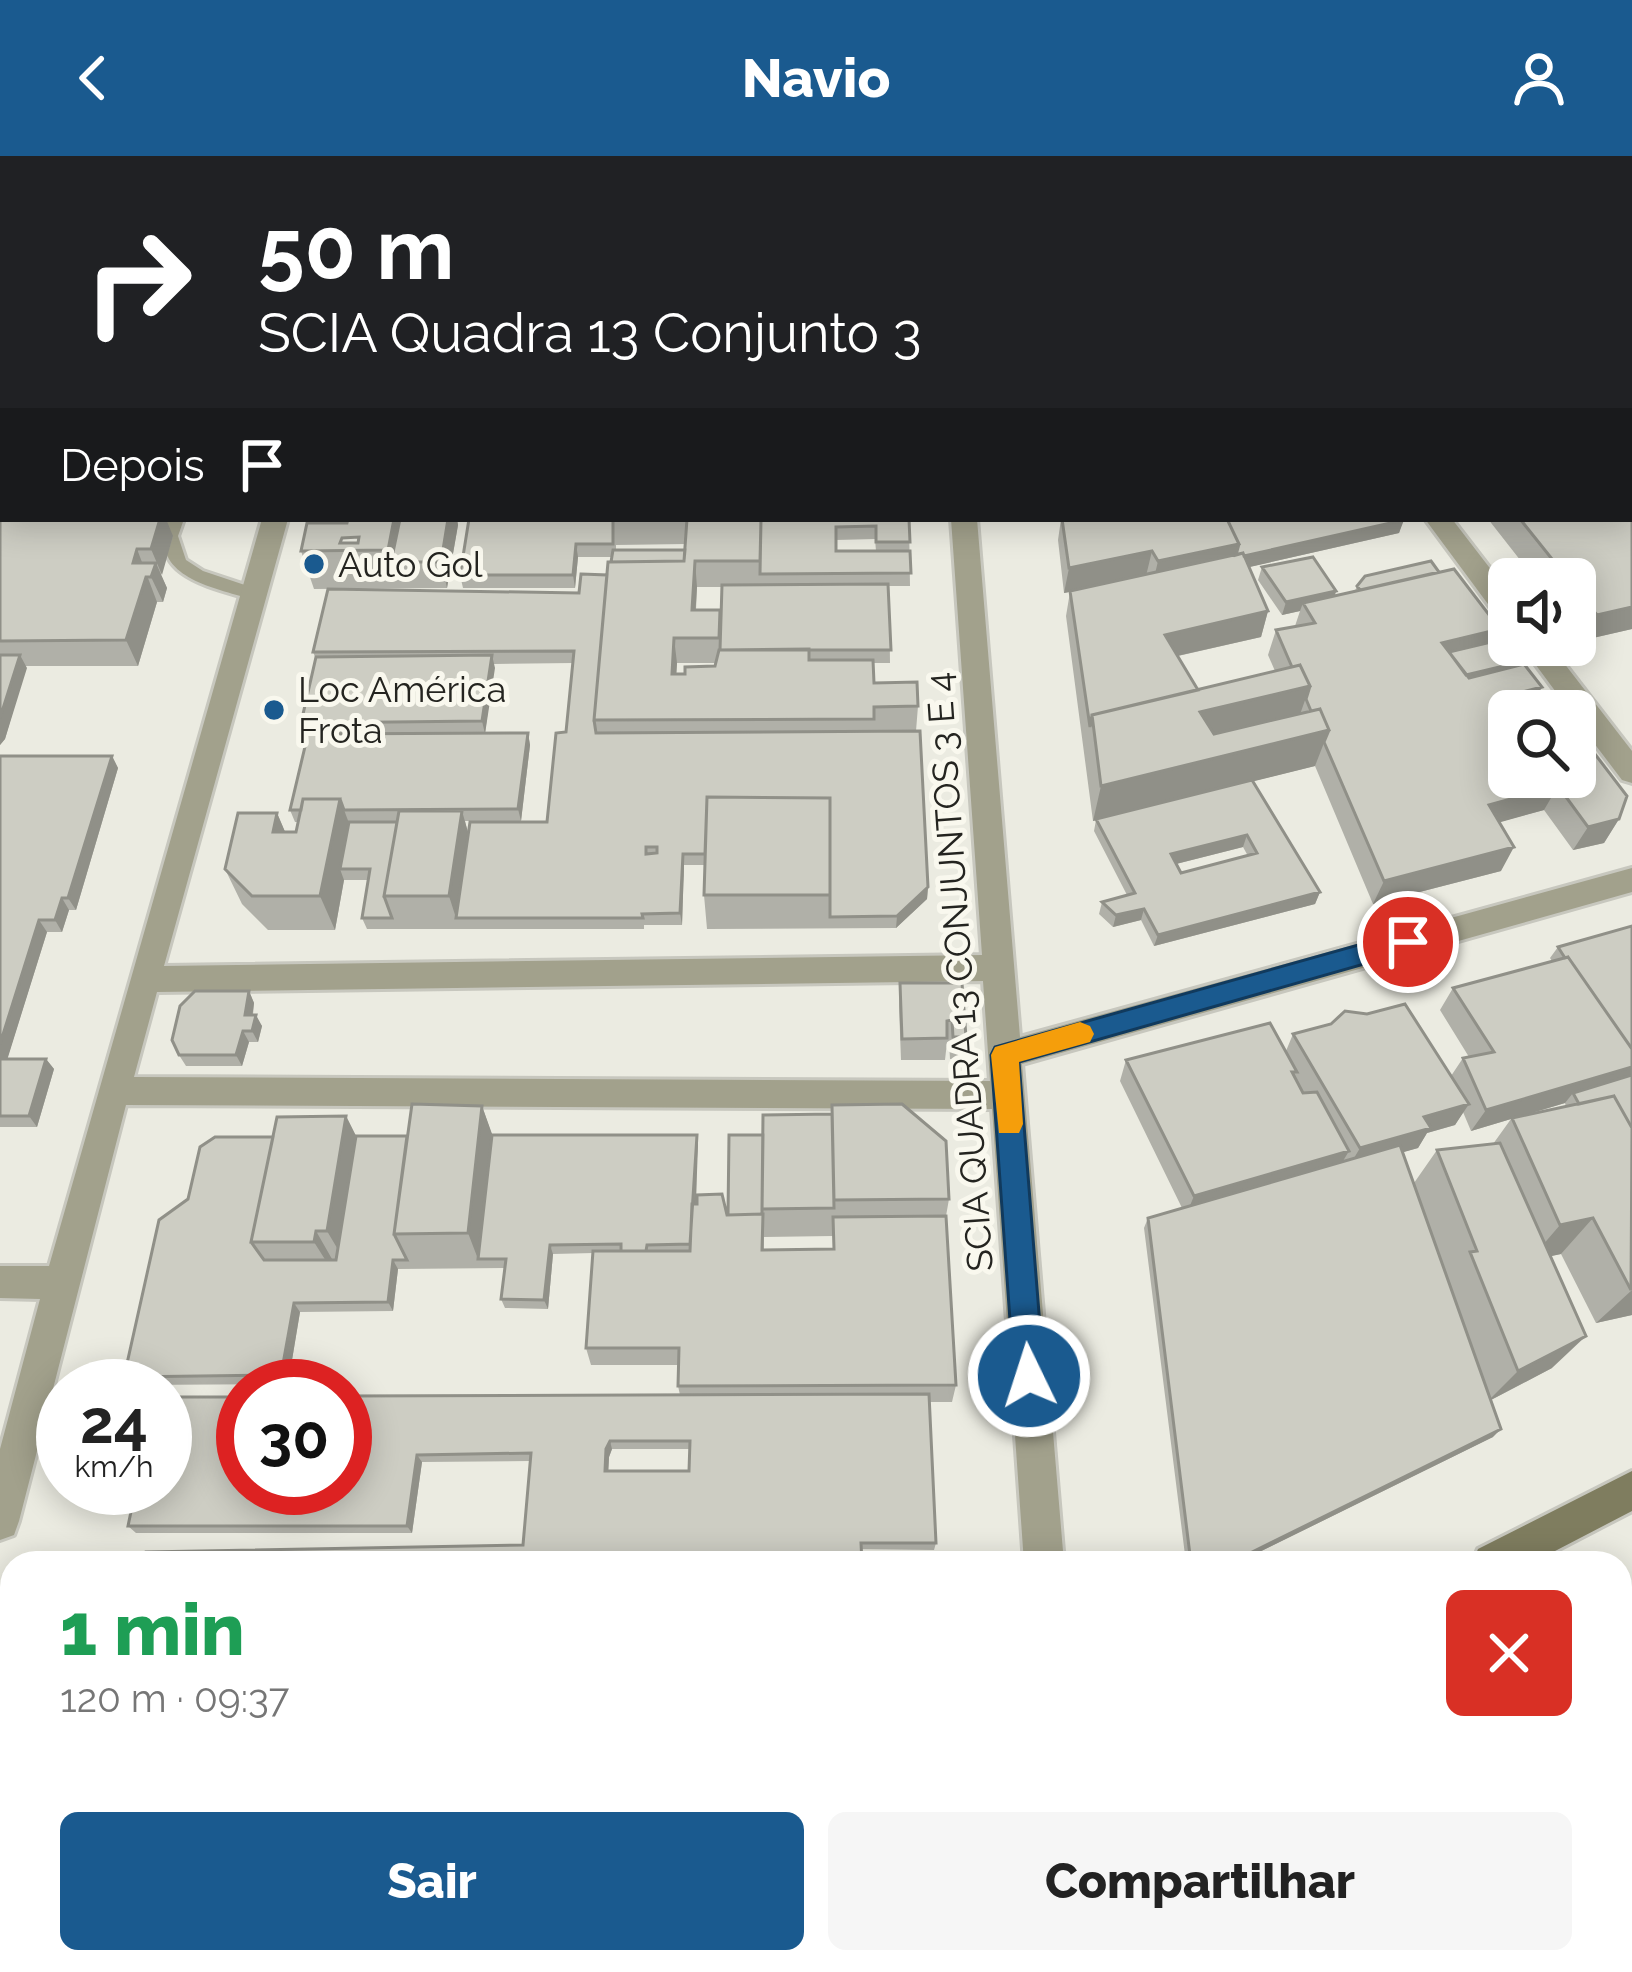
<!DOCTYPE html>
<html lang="pt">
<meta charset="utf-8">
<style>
:root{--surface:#fff;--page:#f6f6f6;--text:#222;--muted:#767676;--accent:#1a5a8f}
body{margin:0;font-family:Raleway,sans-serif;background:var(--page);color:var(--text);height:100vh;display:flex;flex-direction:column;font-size:45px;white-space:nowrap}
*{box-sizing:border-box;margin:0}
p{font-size:39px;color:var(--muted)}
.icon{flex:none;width:66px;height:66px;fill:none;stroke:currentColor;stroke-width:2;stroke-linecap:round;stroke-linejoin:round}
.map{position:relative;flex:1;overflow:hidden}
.details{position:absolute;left:0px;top:1395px;width:1632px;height:423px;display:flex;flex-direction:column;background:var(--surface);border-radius:36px 36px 0 0;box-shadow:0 6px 30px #0003}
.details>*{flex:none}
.banner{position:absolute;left:0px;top:0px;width:1632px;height:366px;box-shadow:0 6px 30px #0003;background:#202124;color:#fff;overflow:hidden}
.buttons{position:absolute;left:1488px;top:402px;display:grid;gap:24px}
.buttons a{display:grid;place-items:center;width:108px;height:108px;border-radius:18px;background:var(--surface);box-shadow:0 6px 30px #0003;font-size:60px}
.speed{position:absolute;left:36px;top:1203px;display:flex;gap:24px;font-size:60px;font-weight:700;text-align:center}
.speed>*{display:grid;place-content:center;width:156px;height:156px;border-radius:50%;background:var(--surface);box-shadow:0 6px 30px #0003;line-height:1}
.speed small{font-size:30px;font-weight:400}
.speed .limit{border:18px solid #d22;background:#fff;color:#111}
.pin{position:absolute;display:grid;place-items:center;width:102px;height:102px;color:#fff;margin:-51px;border:6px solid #fff;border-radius:50%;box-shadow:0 3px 12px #0007}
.me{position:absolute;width:132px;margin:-66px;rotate:356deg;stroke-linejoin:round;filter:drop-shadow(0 0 9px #0008)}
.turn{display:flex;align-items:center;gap:42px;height:252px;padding:0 60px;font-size:54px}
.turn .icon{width:156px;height:156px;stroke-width:2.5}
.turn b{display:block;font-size:84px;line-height:102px}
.then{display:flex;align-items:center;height:114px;padding:0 60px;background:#0003;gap:24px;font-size:45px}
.round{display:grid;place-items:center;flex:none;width:126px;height:126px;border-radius:18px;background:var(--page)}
.head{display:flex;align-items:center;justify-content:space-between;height:204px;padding:0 60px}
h1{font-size:72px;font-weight:800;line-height:90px;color:#1e9e55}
.action{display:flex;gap:24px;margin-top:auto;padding:24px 60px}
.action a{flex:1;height:138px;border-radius:18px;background:var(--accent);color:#fff;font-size:48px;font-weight:800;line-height:138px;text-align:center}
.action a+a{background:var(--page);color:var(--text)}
header{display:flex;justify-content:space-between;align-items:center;height:156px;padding:0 60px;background:var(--accent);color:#fff;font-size:54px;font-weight:800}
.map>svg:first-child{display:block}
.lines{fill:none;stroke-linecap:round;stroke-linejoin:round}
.service-casing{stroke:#c7c7be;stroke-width:6}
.minor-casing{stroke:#c7c7be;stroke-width:6}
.tertiary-casing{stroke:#c7c7be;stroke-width:6}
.secondary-casing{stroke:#c7c7be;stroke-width:6}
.motorway-casing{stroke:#c7c7be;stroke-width:6}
.service{fill:#a2a18c;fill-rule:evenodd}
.minor{fill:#a2a18c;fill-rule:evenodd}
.tertiary{fill:#a2a18c;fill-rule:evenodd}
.secondary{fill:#7f7d5f;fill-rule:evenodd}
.motorway{fill:#514e22;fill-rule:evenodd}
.wall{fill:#b0b0a8;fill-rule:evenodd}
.shaded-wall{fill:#909088}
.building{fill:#cdcdc3;stroke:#909088;stroke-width:3;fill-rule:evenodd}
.route{fill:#1a5a8f;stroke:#113a5d;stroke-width:3}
.slow{fill:#f59e0b}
.poi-dot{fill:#1a5a8f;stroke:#f9f8ee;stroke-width:4.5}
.labels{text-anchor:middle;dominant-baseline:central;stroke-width:10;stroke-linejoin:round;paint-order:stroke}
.poi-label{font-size:36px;fill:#242420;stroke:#f9f8ee;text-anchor:start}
.street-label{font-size:36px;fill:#242420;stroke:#f9f8ee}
</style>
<header><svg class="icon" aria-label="back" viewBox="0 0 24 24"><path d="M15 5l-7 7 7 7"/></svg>Navio<svg class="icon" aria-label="person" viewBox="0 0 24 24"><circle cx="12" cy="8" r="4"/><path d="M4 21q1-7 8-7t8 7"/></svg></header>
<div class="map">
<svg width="1632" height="1816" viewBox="0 0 1632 1816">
<rect width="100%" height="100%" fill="#ebebe1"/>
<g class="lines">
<g class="service-casing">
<path id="service" d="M1590 0H1610L1608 3H1588Z
M168 363H184L178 380 186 404 203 415 260 434V442L254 444C212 431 147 421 168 363Z"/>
</g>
<g class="minor-casing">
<path id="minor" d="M262 363H288L164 810 982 799 951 363H977L1020 881 1632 712V736L1022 908 1064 1407H1024L992 953 126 949 19 1365 14 1379 0 1384V1293L40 1143 0 1142V1110H49ZM983 825 990 925 134 921 157 836Z
M1425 363H1452L1509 437V466L1499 463Z
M1521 489H1550L1632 595V627L1622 624 1575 562V555H1570Z
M1620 1675 1632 1680V1730L1620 1725Z"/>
</g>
<g class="tertiary-casing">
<path id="tertiary" d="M898 0H940L896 3Z
M1069 0H1124L1067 3Z
M3 230V246L0 247V231Z"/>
</g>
<g class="secondary-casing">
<path id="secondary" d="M1632 1315V1355L1532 1407H1472L1478 1393Z
M1632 1567V1611L1620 1616V1572Z
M671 1806H731L727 1816H667Z
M827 1806H871V1816H827Z
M1200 1806H1258L1254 1816H1196Z"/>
</g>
<g class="motorway-casing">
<path id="motorway" d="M470 0H507L468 3Z
M696 0H733L694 3Z
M956 0H980L955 3Z
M0 93H3V107H0Z
M0 128H3V144H0Z"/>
</g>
<use href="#service" class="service"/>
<use href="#minor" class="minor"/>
<use href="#tertiary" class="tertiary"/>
<use href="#secondary" class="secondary"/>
<use href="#motorway" class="motorway"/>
</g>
<path class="wall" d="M1632 1V196L1629 194V3Z
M1632 301V473L1584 484 1575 474V423H1535L1488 363H1629Z
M0 320 173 380 161 419 167 432 163 446H157L138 510H26L5 583 0 589Z
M348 363H457L458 369 447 432 314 433 301 395 347 367ZM359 381 358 387H340L342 382Z
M469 363H909L910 430H889L890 507H873L874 527 918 550 916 575 928 731 927 743 896 772 707 773 704 739 705 709H684L682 769H644V773H367L362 762 368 724H344L335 774H268L242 748 225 713 277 657 285 676H296L298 666H295L290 654 307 579 301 567 316 503 313 496 579 437 607 419 612 401H578L575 432H463L460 419ZM875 383 876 395H836V384ZM685 388V394H616V389ZM697 431H722L721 466 696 454ZM573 507 566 576 547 666 468 678 465 665H521L530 589 528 577H485L494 508ZM677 507H716L715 510 685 518H676Z
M1061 363H1403L1399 377 1249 411 1268 455 1261 481 1178 500 1198 534 1275 515 1268 499 1276 474 1295 470 1300 455 1282 459 1258 424 1262 411 1336 435 1335 440 1355 435 1357 430 1493 488 1506 513 1509 555 1619 663 1604 687 1573 694 1544 654 1499 666 1501 715 1373 748 1315 610 1253 625 1320 736 1315 748 1154 790 1141 764 1113 771 1099 758 1102 746 1127 739 1094 675 1096 664 1093 665 1066 460 1070 436 1064 437 1058 384ZM1243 691 1248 700 1181 717 1176 708Z
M0 600H112L118 612 76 754H69L62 776H47L7 903H46L54 913 37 971H0Z
M1632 770V1159L1596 1167 1561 1098 1550 1100 1552 1212 1491 1244 1493 1281 1237 1407H1186L1144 1072 1148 1062 1182 1052 1120 925 1126 904 1286 895 1293 878 1451 920 1463 902 1469 901 1440 854 1453 832 1552 805 1550 802 1558 791ZM1565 947 1566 951 1519 961ZM1463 956 1471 975 1511 963 1493 988 1437 994 1414 1027 1403 996 1418 992 1427 977 1455 969Z
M900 827H962L966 881 963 903H950L949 886H947L945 904H901L899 850Z
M249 835 254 847 253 859 262 870 258 886H249L242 910H186L179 899Z
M482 950 492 979H697L696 1048 727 1059 729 979 949 1043 946 1060 956 1229 952 1246H930L936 1387 934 1394 523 1389 530 1305 422 1306 412 1377H136L128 1370 345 1240 680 1239 678 1230 679 1209H591L586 1192 593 1097 553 1098 548 1153 505 1152 501 1143 505 1112 398 1113 393 1155 300 1156 288 1228 132 1229 124 1221 273 981 346 960 356 980H407ZM833 1080V1093L764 1094V1081ZM612 1293H690L689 1315H608L609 1301Z
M12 1806H264L196 1807Z
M1486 1806H1513L1519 1816H1468Z"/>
<path class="shaded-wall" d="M160 363H166L173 380 162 419 151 393Z
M394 363H412L391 406 388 394Z
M448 363H457L458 369 447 432 441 406Z
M1404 364 1399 377 1232 415 1236 402Z
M576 388 578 401 575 432 573 419Z
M1239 388 1231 414 1152 431 1158 405Z
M137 393 157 446 138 510 126 484 133 407Z
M1152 395 1146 420 1064 437 1069 412Z
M695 405 697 431 694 479 692 454Z
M156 407 167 432 163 446 151 421Z
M1336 435 1332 447H1303L1300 455 1282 459 1286 446Z
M1632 451V473L1584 484 1597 459Z
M1268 455 1261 481 1159 504 1165 479Z
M1500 473 1488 498 1448 508 1442 487Z
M674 482 677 507 675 543 672 518Z
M20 499 27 512 5 583 0 589V562Z
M492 499 495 512 485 578 482 565Z
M1508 509 1502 521 1452 534 1458 521Z
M1310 530 1297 567 1190 593 1093 570Z
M1542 531 1529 555H1509L1511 539Z
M1329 574 1315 610 1093 665 1101 630Z
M528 577 530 589 521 665 518 653Z
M112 600 118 612 76 754 68 742Z
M1558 630 1544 654 1476 673 1489 649Z
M340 643 353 678 340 713 344 724 335 774 320 740Z
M462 655 472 690 456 762 449 740Z
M277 657 292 692 273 676Z
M1619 663 1604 687 1573 694 1588 671Z
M1247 679 1243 691 1168 710 1171 698Z
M1514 691 1501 715 1373 748 1384 725Z
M683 698 684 709 682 769 680 757Z
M928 731 927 743 896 772 897 760Z
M1320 736 1315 748 1154 790 1158 779Z
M62 742 69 754 62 776 55 764Z
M1144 753 1141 764 1113 771 1116 759Z
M39 764 47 776 4 914 0 909V888Z
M249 835 254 847 251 870 245 859Z
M256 859 262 870 258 886 252 875Z
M243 875 249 886 242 910 236 899Z
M46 903 54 913 37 971 29 960Z
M1632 911V921L1573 937 1565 947 1471 975 1486 954Z
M1469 948 1455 969 1427 977 1418 992 1348 1012 1360 992 1424 961Z
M482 950 496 989 478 1103 468 1077Z
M346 960 361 990 343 1102 327 1075Z
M697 979 698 989 694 1098 692 1088Z
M1349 995 1337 1015 1186 1059 1194 1040Z
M1593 1062 1561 1098 1529 1105 1560 1069Z
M316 1075 332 1103 331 1113 314 1086Z
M550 1089 553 1098 548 1153 544 1144Z
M393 1104 398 1113 393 1155 388 1146Z
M1632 1134V1159L1596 1167Z
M294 1147 300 1156 288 1228 281 1219Z
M1586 1180 1552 1212 1487 1246 1518 1215Z
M1501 1273 1493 1281 1237 1407H1230Z
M610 1285 612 1293 609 1301 608 1323 605 1315 606 1293Z
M417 1299 422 1306 412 1377 407 1370Z
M187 1806 196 1807 195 1816H186Z
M373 1806H379L378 1816H371Z"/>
<path class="building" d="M1632 1V145L1629 143 1628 3Z
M1629 298 1632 301V451L1597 459 1575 432V423H1568L1520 363H1629Z
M0 320H3V363H160L151 393H137L133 407H156L151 421H146L126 484 0 485Z
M348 363H394L388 394 301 395 307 367H347ZM359 381 358 387H340L342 382Z
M400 363H448L441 406H391Z
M469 363H613V388H576L573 419H460Z
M687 363H761L760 405H695L692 454H720L719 482H674L672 518H685V511L715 510 719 494 809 493V504H873L874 527 917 526 918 550 874 551V563L594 564 608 406 684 405Z
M761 363H909L910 386H876V370L836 371V395H910L911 417 760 418Z
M1062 363H1227L1239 388 1158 405 1152 395 1069 412Z
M1227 363H1403L1404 364 1244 400 1243 397 1236 399 1239 388Z
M613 394H685L684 405 611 406Z
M1243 397 1268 455 1165 479 1198 534 1092 559 1090 571 1070 435Z
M1313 401 1336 435 1286 446 1262 411Z
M1431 405 1439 416 1360 434 1357 430 1365 420Z
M1454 413 1500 473 1442 487 1469 522 1524 508 1542 531 1511 539 1523 555H1509V621H1575V572L1627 640 1619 663 1588 671 1558 630 1489 649 1514 691 1384 725 1324 586 1329 574 1320 553 1311 555 1306 543 1310 530 1300 509 1292 511 1276 474 1315 467 1303 447Z
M581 418 607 419 594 564 596 577 920 575 928 731 897 760 830 761V642L707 641 705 698H683L680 757 642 758 643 762H456L470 666H547L556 577 566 576 574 495 313 496 328 433 579 437ZM646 691H657V697L646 698Z
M888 428 891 494H720L722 429Z
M1491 486 1508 509 1466 519 1449 496Z
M0 499H20L0 562Z
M492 499 482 565 301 567 316 501Z
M1300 509 1310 530 1200 556 1214 578 1320 553 1329 574 1101 630 1092 559Z
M528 577 518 653 344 654 340 643H303L301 654H290L308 578Z
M0 600H112L68 742H62L55 764H39L0 888Z
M1252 624 1320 736 1158 779 1144 753 1116 759 1102 746 1135 737 1096 663ZM1247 679 1257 697 1181 717 1171 698Z
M707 641 830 642V739H704Z
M303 643H340L320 740H252L225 713 238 657H277L273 676H296Z
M399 655H462L449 740H384Z
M349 666H397L384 740 392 762H362L370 713H340Z
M1632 770V893L1568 801 1565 802 1558 791Z
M1568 801 1632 893V911L1486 954 1463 902 1494 896 1453 832Z
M900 827H962L966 881H953L952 864 947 865V882L902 883Z
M195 835H249L245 859H256L252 875H243L236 899H179L172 884 180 850Z
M1405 848 1469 948 1424 961 1431 972 1360 992 1293 878 1331 868 1345 855 1367 858Z
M1270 867 1297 916H1292L1303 937 1317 936 1349 995 1194 1040 1126 904Z
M0 903H46L29 960H0Z
M1632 919V972L1614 940 1579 948 1573 937Z
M1614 940 1632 972 1631 1134 1593 1062 1560 1069 1512 962Z
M412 948 482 950 468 1077 394 1078Z
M902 948 946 985 949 1043 834 1044 832 949Z
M832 958 834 1052 762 1053 763 959Z
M346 960 327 1075H316L314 1086H251L277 961Z
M492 979H697L690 1088 647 1089 646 1095H621V1088L550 1089 544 1144 501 1143 506 1103H478Z
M729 979H763L762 1058 728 1059Z
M356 980H407L394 1078 407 1104H393L388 1146 294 1147 281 1219 124 1221 159 1064 188 1043 200 991 215 981H273L251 1086 264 1104H336Z
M1500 987 1586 1180 1518 1215 1470 1096 1477 1095 1437 994Z
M1400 989 1501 1273 1230 1407H1191L1148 1062Z
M722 1038 727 1059 763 1058 762 1094 834 1093 833 1061 946 1060 956 1229 678 1230 679 1192H586L593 1095H690L692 1048H697V1039Z
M929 1238 936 1387H861L862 1407H144L146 1396 523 1389 531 1297 417 1299 407 1370H128L136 1332H165V1241H243V1332H345V1240ZM610 1285H690L689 1315H605L606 1293Z
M10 1558H12V1684H0V1600Z
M0 1801H12V1806H187L186 1816H0Z
M278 1806H373L371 1816H276Z
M1499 1806H1513L1519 1816H1482Z"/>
<path class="route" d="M1408 775 1417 779 1421 786 1417 793 1019 906 1044 1220 1040 1230 1029 1234 1018 1230 1014 1220 991 899 995 891Z"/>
<path class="slow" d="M1080 866 1090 870 1094 878 1090 886 1019 906 1023 968 1019 977H999L991 899 995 891Z"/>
<g class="poi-dot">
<circle cx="314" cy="408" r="12"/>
<circle cx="274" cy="554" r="12"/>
</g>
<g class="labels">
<g class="poi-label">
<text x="338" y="408">Auto Gol</text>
<text x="298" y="533">Loc América<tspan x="298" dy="41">Frota</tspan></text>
</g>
<g class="street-label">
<text transform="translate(959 816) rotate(-94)">SCIA QUADRA 13 CONJUNTOS 3 E 4</text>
</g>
</g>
</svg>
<div class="buttons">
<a><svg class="icon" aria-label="sound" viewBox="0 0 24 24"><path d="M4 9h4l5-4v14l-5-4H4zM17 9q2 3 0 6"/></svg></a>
<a><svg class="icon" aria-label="search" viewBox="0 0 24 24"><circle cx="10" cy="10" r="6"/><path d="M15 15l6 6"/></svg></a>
</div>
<div class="speed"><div>24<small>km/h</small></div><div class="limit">30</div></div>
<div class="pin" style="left:1408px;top:786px;background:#d93025"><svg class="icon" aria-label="arrive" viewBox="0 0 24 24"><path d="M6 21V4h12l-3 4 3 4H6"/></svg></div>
<svg class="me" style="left:1029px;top:1220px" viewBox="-20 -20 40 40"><circle r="17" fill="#1a5a8f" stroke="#fff" stroke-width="3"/><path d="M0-11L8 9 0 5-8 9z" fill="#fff"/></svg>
<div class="banner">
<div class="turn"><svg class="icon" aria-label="right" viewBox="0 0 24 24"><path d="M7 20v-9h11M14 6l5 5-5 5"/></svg><div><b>50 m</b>SCIA Quadra 13 Conjunto 3</div></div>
<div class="then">Depois<svg class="icon" aria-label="arrive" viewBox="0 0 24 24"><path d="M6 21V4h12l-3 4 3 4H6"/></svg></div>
</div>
<section class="details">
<div class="head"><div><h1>1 min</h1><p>120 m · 09:37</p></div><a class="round" style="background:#d93025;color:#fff"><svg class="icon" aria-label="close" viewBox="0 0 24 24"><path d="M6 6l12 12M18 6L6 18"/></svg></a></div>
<div class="action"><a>Sair</a><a>Compartilhar</a></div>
</section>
</div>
